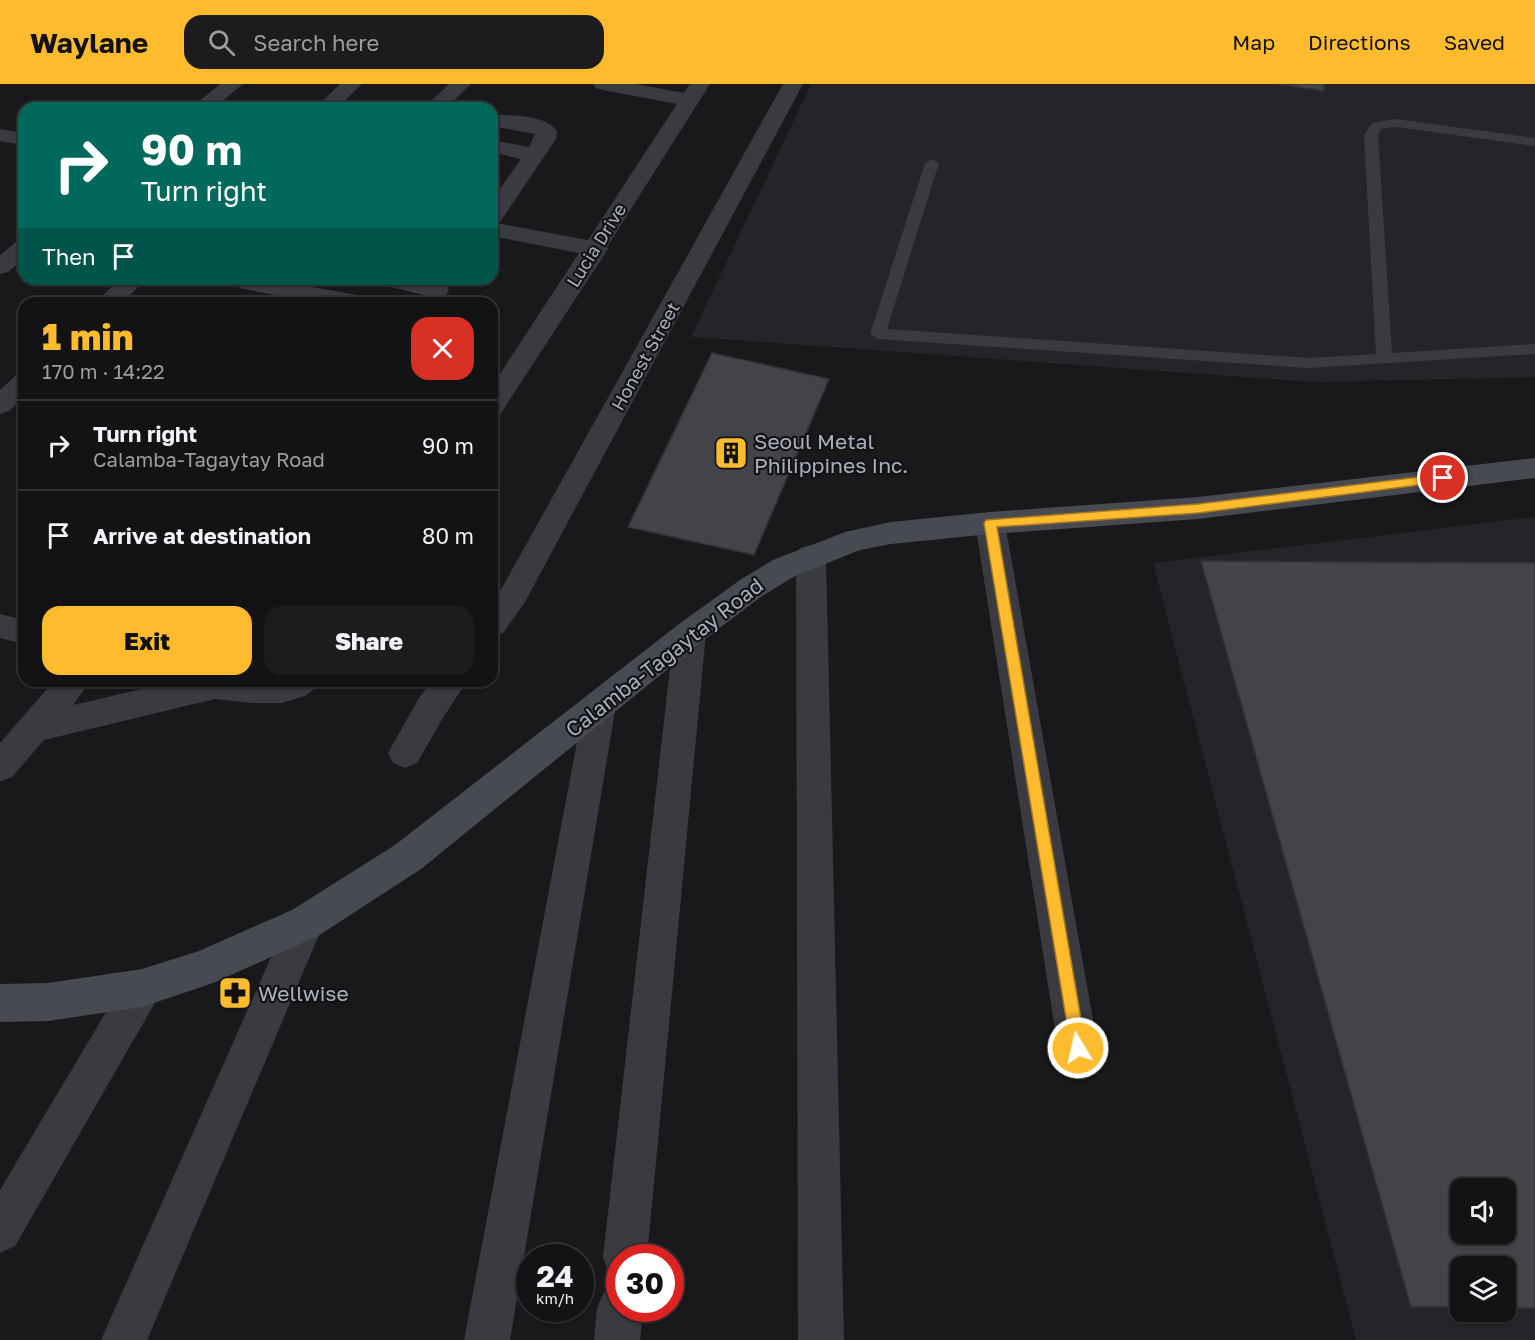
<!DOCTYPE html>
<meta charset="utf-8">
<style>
:root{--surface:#131315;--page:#1c1c1e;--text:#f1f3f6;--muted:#9d9ea0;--line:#323234;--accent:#ffbb2e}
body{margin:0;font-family:"Golos Text",sans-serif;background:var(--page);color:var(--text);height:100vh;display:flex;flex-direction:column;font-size:22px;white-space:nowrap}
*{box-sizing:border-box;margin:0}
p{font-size:20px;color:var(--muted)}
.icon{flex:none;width:33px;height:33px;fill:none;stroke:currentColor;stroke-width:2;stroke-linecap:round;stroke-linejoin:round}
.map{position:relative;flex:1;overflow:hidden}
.drawer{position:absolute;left:18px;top:213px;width:480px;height:390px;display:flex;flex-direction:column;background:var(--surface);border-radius:18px;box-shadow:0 2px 4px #0004,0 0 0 2px var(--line)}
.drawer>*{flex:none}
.hud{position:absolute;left:18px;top:18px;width:480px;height:183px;border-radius:18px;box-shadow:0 2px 4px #0004,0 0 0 2px var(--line);background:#00695c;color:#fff;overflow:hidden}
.controls{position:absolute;left:1450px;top:1094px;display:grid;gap:12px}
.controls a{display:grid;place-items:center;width:66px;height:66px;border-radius:12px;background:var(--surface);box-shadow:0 2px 4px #0004,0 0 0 2px var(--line);font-size:30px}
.speed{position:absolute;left:516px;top:1160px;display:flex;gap:12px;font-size:30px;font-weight:700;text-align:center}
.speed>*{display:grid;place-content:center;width:78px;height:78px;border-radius:50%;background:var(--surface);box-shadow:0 2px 4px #0004,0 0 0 2px var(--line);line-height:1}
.speed small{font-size:15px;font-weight:400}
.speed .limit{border:9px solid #d22;background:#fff;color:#111}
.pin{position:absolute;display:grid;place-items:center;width:51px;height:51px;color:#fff;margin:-26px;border:3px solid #fff;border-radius:50%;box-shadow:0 2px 6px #0007}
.me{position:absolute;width:66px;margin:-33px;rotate:351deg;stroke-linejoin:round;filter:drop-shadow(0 0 4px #0008)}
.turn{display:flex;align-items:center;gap:21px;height:126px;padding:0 24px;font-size:27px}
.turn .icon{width:78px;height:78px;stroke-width:2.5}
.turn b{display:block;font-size:42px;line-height:51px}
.then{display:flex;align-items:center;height:57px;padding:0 24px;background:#0003;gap:12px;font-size:22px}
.round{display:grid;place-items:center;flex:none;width:63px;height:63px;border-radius:18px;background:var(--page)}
.overview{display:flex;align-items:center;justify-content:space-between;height:102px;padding:0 24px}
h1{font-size:36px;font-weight:800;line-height:45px;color:var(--accent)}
.button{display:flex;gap:12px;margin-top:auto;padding:12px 24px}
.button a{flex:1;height:69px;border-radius:18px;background:var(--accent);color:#111;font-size:24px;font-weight:800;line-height:69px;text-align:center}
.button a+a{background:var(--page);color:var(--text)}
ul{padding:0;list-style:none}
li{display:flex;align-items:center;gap:18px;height:90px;padding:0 24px;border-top:2px solid var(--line)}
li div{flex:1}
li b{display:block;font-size:22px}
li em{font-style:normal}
header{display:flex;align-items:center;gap:36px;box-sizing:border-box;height:84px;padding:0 30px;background:var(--accent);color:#111}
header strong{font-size:28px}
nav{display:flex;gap:33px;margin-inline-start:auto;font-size:21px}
.search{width:420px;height:54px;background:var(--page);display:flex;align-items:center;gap:15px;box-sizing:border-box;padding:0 21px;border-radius:18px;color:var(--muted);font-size:22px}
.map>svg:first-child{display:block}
.built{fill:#252529;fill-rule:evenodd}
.building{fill:#434449;stroke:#333338;stroke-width:1.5;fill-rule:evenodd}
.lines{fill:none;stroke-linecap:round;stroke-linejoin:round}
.service{fill:#3a3b41;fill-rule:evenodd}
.minor{fill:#3a3b41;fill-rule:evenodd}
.secondary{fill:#484a52;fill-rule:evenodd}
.route{fill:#ffbb2e;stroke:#a67a1e;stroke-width:1.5}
.labels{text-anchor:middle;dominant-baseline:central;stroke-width:4.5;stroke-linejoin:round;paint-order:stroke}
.far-street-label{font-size:18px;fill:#aab0bd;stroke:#141417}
.poi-label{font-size:21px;fill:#aab0bd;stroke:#141417;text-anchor:start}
.street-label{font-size:21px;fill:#aab0bd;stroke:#141417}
</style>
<header>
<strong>Waylane</strong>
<div class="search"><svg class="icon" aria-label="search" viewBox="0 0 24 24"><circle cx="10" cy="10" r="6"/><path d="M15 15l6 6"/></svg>Search here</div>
<nav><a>Map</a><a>Directions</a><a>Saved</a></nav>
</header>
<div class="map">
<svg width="1535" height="1256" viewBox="0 0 1535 1256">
<rect width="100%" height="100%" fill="#19191c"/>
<path class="built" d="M811 0H1535V293L1315 298 691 253Z
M1535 433V1256H1356L1153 479ZM1461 1104H1506V1149H1461ZM1461 1182H1506V1227H1461Z"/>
<path class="building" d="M1278 0H1324V7Z
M712 269 829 295 754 471 628 443Z
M1201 477 1535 479V1224H1506V1182H1461V1223H1411ZM1461 1104H1506V1149H1461Z"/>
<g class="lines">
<path class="service" d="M1396 35 1535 54V62L1396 43 1381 45 1378 51 1392 269 1535 260V270L1309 284 878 255 870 250 925 79 932 75 939 79 887 245 1309 274 1376 270 1364 51 1372 39Z"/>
<path class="minor" d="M220 0H243L214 24H191Z
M340 0H362L337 24H315Z
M449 0H471L446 24H424Z
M593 0H636L684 9 690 0H710L607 163 608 165 501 329 492 332V302L579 169 492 152V116L521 75 492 68V56L529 63 535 50 492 42V30C510 32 545 30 557 47L556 55 500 138 496 139 588 156 677 20 603 6 596 4Z
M783 0H803L525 518 503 549 492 552V517L503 502Z
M0 45 24 49V61L0 57Z
M24 156V175L8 188 0 190V171L16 158Z
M120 195H146L122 219H95Z
M239 195H267L357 211 366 214 369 219H316L239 204 236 199Z
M375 195H421L446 201 449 206 446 211 437 214 378 200Z
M24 289V313L9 327 0 330V306L15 292Z
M990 428 1000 431 1005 439 1098 964 1092 978 1078 984 1064 978 1058 964 975 439 980 431Z
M811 461 822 464 826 472 844 1256H798L796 472 800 464Z
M0 530 24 536V560L0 554Z
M690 536 701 540 706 549 647 1173H620V1193L609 1189 603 1173 674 549 679 540Z
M54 597H90L73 621 177 597H318L313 606 305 612 282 619H252L215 615 44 656 12 693 0 698V659Z
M432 597H467L443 634 417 679 405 684 393 679 388 669 419 614Z
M600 607 612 611 616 621 510 1256H464L584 621 588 611Z
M305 821 318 826 324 839 147 1256H101L292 826Z
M142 885 156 891 161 904 156 917 15 1162 0 1169V1106L128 891Z
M620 1202V1224H643L640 1256H594L597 1224 604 1208Z"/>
<path class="secondary" d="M1535 374V394L1198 435 990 450 891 460 860 466 795 492 762 512 701 558 421 785 318 852 213 899 142 923 48 937 0 938V900L48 899 142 885 199 867 292 826 395 761 679 540 740 496 773 476 845 448 891 438 990 428 1198 413Z"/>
</g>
<path class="route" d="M1443 390 1449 394 1443 398 1198 429 997 443 1086 964 1084 970 1078 972 1072 970 984 439 986 436 1198 420Z"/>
<defs>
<g id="building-square" transform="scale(1.725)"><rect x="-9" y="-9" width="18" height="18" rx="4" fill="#ffbb2e" stroke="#141417"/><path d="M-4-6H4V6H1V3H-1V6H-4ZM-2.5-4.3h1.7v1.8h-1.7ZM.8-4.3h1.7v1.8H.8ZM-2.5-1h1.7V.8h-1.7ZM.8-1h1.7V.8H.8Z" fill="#111"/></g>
<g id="pharmacy-square" transform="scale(1.725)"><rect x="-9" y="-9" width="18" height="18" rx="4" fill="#ffbb2e" stroke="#141417"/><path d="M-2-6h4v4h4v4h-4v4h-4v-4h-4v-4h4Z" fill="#111"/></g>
</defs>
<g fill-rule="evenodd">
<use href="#building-square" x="731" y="369"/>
<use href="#pharmacy-square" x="235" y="909"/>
</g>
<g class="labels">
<g class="far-street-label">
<text transform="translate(596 161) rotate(-58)">Lucia Drive</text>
<text transform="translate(645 272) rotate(-61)">Honest Street</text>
</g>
<g class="poi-label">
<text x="754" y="357">Seoul Metal<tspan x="754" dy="24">Philippines Inc.</tspan></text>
<text x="258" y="909">Wellwise</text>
</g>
<g class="street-label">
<text transform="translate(664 573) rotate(-38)">Calamba-Tagaytay Road</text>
</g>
</g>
</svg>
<div class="controls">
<a><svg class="icon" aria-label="sound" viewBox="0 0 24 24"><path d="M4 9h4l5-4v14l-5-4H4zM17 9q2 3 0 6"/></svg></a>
<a><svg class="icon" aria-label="layers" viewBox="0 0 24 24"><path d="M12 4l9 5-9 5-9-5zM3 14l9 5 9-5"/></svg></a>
</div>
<div class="speed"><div>24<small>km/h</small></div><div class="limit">30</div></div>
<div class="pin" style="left:1443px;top:394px;background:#d93025"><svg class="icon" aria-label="arrive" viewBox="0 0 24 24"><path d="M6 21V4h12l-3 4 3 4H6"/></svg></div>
<svg class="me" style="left:1078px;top:964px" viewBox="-20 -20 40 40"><circle r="17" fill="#ffbb2e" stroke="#fff" stroke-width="3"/><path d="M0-11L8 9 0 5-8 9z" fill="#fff"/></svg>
<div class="hud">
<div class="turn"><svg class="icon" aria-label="right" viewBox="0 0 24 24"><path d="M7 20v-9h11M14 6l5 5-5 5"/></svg><div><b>90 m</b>Turn right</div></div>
<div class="then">Then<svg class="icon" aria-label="arrive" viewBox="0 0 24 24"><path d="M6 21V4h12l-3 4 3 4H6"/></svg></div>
</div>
<section class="drawer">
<div class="overview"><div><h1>1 min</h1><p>170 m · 14:22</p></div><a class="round" style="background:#d93025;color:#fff"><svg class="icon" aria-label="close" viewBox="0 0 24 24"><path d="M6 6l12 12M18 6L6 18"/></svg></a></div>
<ul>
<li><svg class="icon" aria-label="right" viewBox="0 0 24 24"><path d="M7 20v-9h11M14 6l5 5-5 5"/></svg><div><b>Turn right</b><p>Calamba-Tagaytay Road</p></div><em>90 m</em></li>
<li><svg class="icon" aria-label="arrive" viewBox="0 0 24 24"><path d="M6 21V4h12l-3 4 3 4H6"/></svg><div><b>Arrive at destination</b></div><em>80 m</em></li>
</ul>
<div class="button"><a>Exit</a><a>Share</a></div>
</section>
</div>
